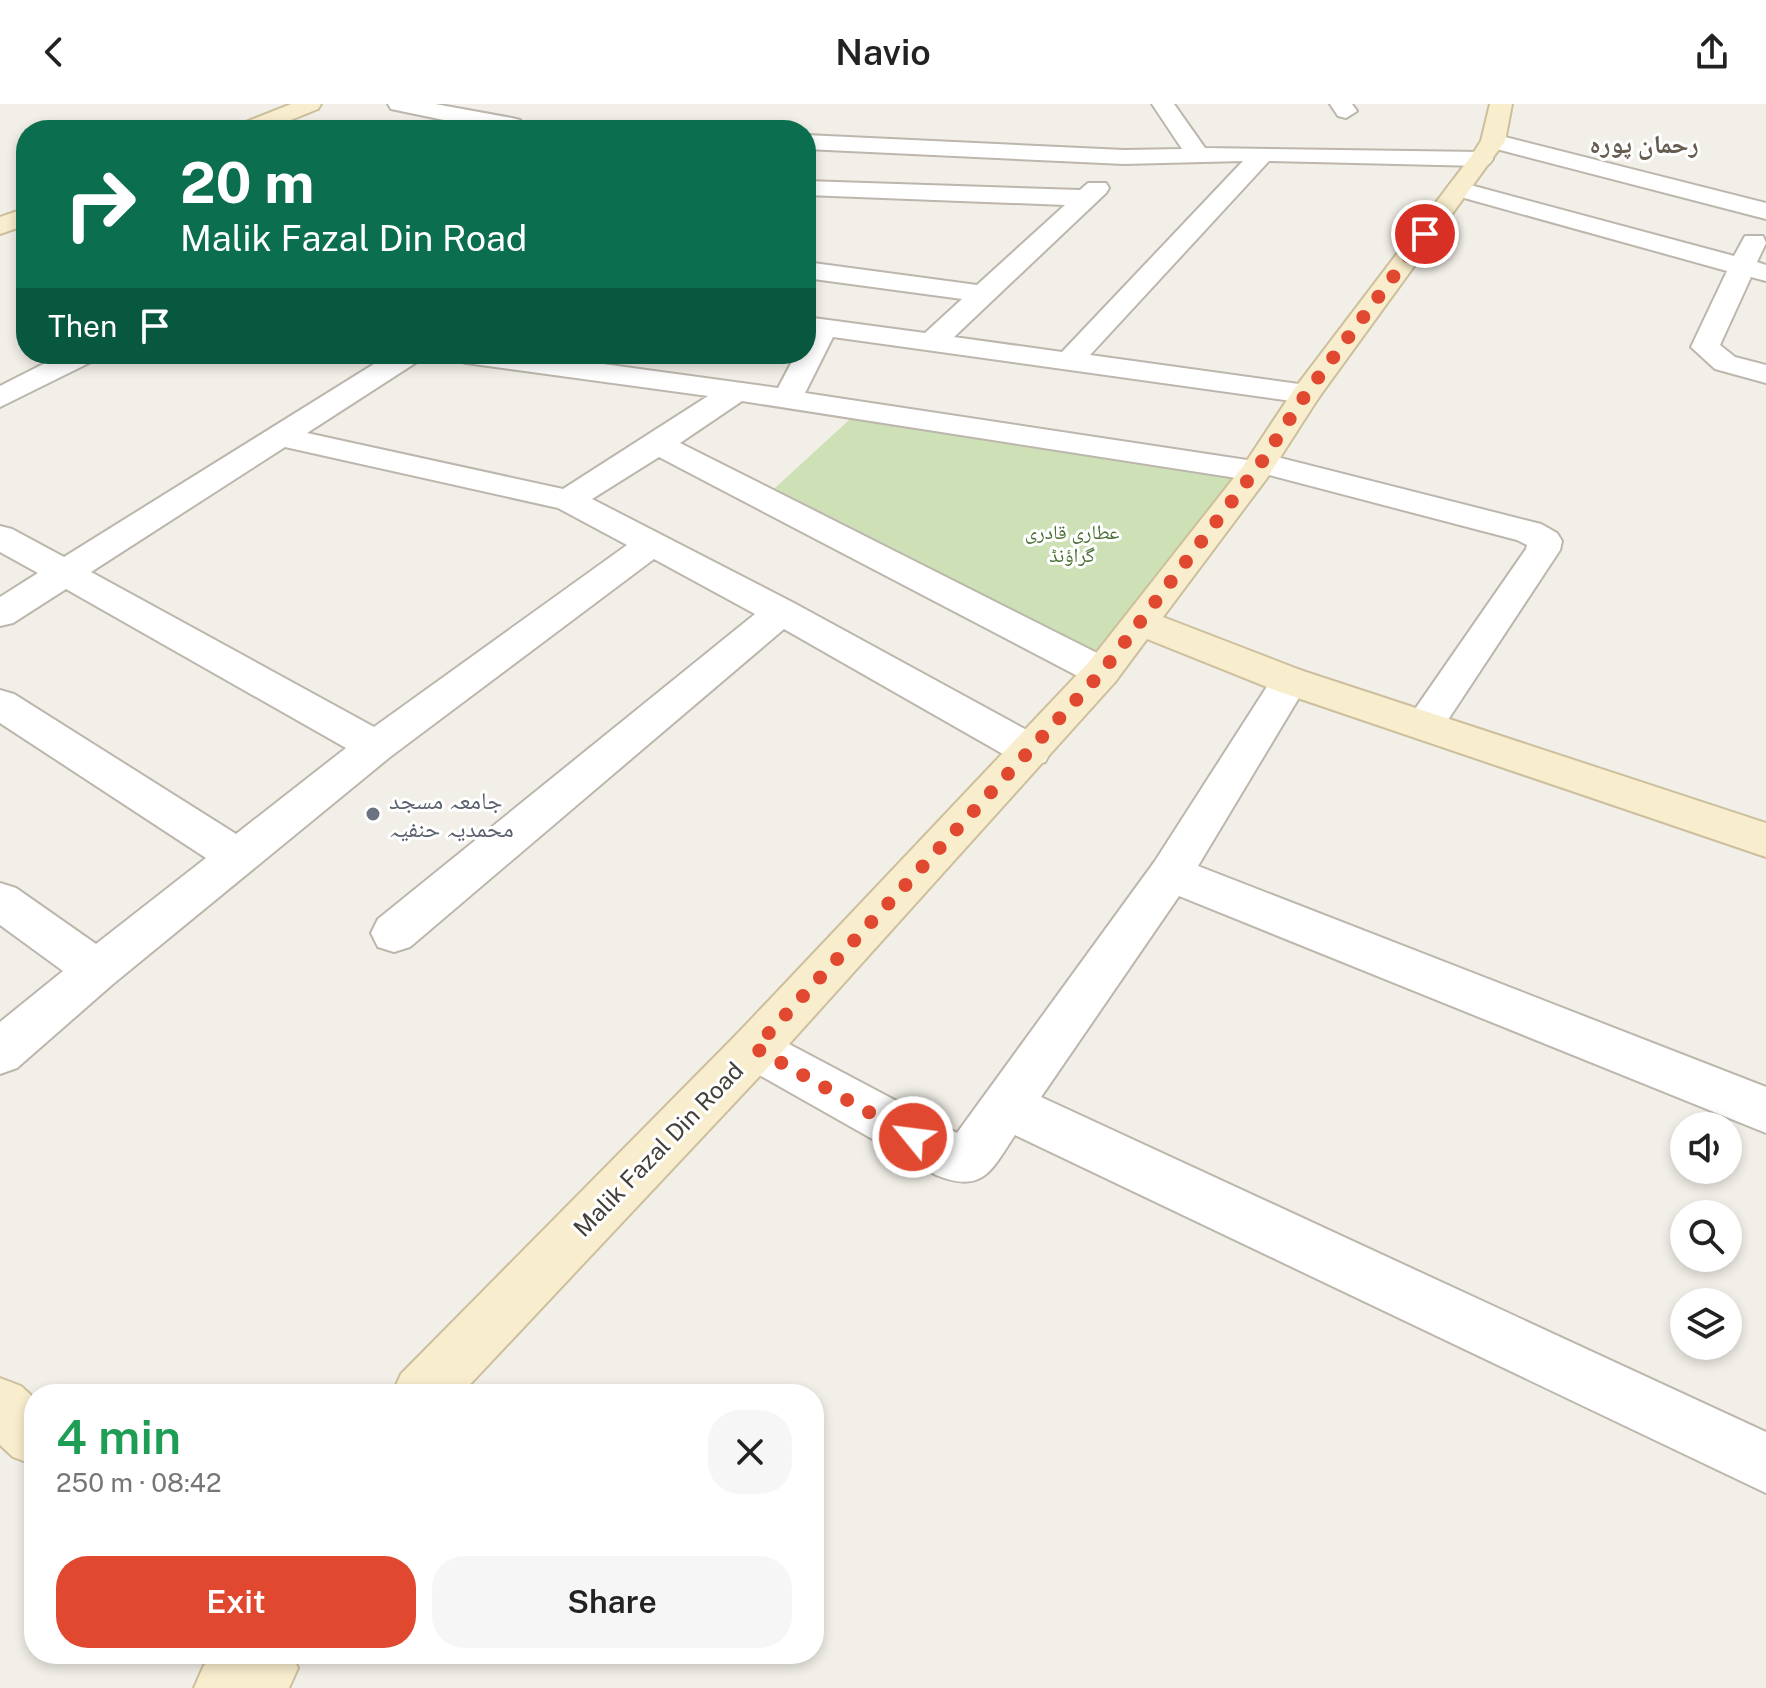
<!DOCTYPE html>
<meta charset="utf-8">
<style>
:root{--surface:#fff;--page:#f6f6f6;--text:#222;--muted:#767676;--accent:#e14830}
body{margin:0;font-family:"Public Sans","Noto Naskh Arabic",sans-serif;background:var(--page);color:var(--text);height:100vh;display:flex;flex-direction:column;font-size:30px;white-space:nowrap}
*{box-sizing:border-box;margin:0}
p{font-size:26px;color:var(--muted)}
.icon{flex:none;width:44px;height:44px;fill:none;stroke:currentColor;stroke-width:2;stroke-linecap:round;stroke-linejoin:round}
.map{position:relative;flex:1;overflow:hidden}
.drawer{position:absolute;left:24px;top:1280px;width:800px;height:280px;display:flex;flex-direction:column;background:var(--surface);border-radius:32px;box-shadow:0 4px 12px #0003}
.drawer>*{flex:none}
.hud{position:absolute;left:16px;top:16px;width:800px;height:244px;border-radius:32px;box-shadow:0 4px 12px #0003;background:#0b6e4f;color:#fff;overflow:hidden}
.controls{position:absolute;left:1670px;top:1008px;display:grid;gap:16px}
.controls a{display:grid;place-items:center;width:72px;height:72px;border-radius:50%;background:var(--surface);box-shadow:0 4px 12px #0003;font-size:40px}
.pin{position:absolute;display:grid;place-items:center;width:68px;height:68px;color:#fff;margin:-34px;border:4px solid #fff;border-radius:50%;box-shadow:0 2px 8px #0007}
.me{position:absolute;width:88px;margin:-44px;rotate:299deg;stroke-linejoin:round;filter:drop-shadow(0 0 6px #0008)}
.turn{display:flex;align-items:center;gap:28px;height:168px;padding:0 32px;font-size:36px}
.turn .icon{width:104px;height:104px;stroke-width:2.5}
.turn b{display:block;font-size:56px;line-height:68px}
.then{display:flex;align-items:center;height:76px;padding:0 32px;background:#0003;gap:16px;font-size:30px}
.round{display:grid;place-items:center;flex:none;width:84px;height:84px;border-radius:32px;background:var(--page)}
.overview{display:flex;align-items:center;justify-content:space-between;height:136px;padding:0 32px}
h1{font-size:48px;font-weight:600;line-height:60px;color:#1e9e55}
.action{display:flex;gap:16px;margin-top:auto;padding:16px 32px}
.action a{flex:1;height:92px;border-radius:32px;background:var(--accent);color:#fff;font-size:32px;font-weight:600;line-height:92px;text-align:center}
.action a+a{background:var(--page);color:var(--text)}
header{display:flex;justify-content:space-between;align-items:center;height:104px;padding:0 32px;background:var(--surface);font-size:36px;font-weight:600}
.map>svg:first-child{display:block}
.green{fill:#cee1b6}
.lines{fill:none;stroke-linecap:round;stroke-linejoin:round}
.street-casing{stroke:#bcb6ac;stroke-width:4}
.secondary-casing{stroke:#ccbf9d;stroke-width:4}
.street{fill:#fff;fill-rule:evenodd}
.secondary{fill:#f8edcc;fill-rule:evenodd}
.route{stroke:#e14830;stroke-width:14;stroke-dasharray:0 25.2}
.worship-dot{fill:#6b7280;stroke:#fff;stroke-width:3}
.labels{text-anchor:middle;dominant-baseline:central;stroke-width:6;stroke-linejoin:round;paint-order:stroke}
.far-park-label{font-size:20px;fill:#4a6f32;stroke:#fff}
.worship-label{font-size:24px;fill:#5b616d;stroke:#fff;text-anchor:start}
.street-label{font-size:24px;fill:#443f38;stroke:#fff}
.far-district-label{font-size:26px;font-weight:bold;fill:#665d50;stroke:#fff}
</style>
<header><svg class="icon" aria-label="back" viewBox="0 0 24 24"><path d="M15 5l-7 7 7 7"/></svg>Navio<svg class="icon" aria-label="share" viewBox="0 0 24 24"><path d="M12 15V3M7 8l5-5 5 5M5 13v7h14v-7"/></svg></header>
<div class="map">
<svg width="1766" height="1584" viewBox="0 0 1766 1584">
<rect width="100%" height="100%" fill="#f2efe8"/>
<path class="green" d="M860 306 1256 367 1102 568 764 394Z"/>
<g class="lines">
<g class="street-casing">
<path id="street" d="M388 0H435L512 14 520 16 523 21 520 26H492L391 5Z
M1152 0H1174L1205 44 1481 48 1489 50 1493 55 1489 60 1481 62 1269 57 1090 251 1306 281 1317 284 1321 290 1317 296 1306 299 833 233 805 289 1247 356 1261 349 1541 420 1557 429 1562 437 1560 446 1438 631 1424 636 1410 631 1404 621 1526 445 1527 441 1517 436 1269 371 1256 377 742 297 680 339 1115 558 1121 568 1115 578 1102 581 1089 578 659 353 592 395 794 499 1045 636 1051 647 1045 658 1031 662 1017 658 784 525 410 843 394 848 378 843 371 829 378 815 755 510 654 455 390 653 113 880 17 964 0 970V918L63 867 0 821V779L16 784 96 840 206 754 0 619V586L14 590 236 730 346 644 66 485 13 519 0 522V493L38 469 0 448V422L12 425 64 453 390 250H425L420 256 307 329 563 385 708 292 466 259 456 256 451 250H530L778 284 796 250H806V213L925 229 962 195 806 174V158L977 181 1065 101 806 91V77L1080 86 1088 79H1106L1109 84 1106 89 954 233 1062 248 1243 57 1124 60 806 45V31L1124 46 1182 45ZM285 343 558 404 627 441 374 623 91 468Z
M1330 0H1352L1357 7 1346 14 1338 12Z
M1493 30 1766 99V115L1485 42 1481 37 1485 32Z
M1459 78 1734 152 1745 132H1763L1766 139 1757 158 1766 161V177L1751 173 1720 241 1735 253 1766 261V279L1715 265 1691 243 1727 167 1450 90 1447 85 1450 80Z
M63 250H100L95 256 0 303V282Z
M1290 563 1303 567 1309 577 1198 762 1766 983V1029L1179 792 1041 993 1766 1328V1389L1015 1031C991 1067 983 1090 936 1071L738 959 731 944 738 929 755 922 957 1029 1155 757 1277 567Z"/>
</g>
<g class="secondary-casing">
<path id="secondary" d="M291 0H321L318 5 266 26H235L238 21Z
M1490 0H1512L1505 37 1319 293 1267 374 1163 513 1303 567 1766 719V753L1277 587 1147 535 1115 578 772 959 461 1290H392L401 1270 738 929 1089 558 1244 361 1295 284 1472 51 1481 37Z
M26 104V121L0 130V113Z
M0 1274 21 1282 34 1294V1361L13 1353 0 1341Z
M224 1550H292L298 1564 289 1584H194L204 1561Z"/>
</g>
<use href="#street" class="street"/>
<use href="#secondary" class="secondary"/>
</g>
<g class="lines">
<path class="route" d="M913 1033 755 944 1102 568 1261 359 1306 290 1425 130"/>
</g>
<circle class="worship-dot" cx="373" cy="710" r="8"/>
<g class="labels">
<g class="far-park-label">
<text x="1072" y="428">عطاری قادری<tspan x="1072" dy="23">گراؤنڈ</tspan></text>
</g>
<g class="worship-label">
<text x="389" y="696">جامعہ مسجد<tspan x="389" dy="28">محمدیہ حنفیہ</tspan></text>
</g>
<g class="street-label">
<text transform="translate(658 1045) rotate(-46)">Malik Fazal Din Road</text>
</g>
<g class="far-district-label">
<text x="1644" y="39">رحمان پورہ</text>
</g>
</g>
</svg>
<div class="controls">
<a><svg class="icon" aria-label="sound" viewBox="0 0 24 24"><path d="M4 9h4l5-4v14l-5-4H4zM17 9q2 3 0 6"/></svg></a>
<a><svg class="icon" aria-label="search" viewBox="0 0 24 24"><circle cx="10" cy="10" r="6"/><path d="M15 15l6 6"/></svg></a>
<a><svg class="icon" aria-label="layers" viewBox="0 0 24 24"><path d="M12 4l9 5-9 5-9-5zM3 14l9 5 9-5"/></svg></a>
</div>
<div class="pin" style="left:1425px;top:130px;background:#d93025"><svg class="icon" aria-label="arrive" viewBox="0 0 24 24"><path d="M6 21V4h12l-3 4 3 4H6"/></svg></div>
<svg class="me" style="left:913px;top:1033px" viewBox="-20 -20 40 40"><circle r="17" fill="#e14830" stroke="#fff" stroke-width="3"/><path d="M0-11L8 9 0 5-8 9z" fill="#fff"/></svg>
<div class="hud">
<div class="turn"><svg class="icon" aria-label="right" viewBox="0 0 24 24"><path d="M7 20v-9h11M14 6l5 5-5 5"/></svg><div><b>20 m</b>Malik Fazal Din Road</div></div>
<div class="then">Then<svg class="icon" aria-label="arrive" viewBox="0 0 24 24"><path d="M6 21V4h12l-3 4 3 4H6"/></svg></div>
</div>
<section class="drawer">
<div class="overview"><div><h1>4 min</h1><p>250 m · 08:42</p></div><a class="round"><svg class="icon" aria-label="close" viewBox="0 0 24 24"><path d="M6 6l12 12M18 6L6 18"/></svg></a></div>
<div class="action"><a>Exit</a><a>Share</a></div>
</section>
</div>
